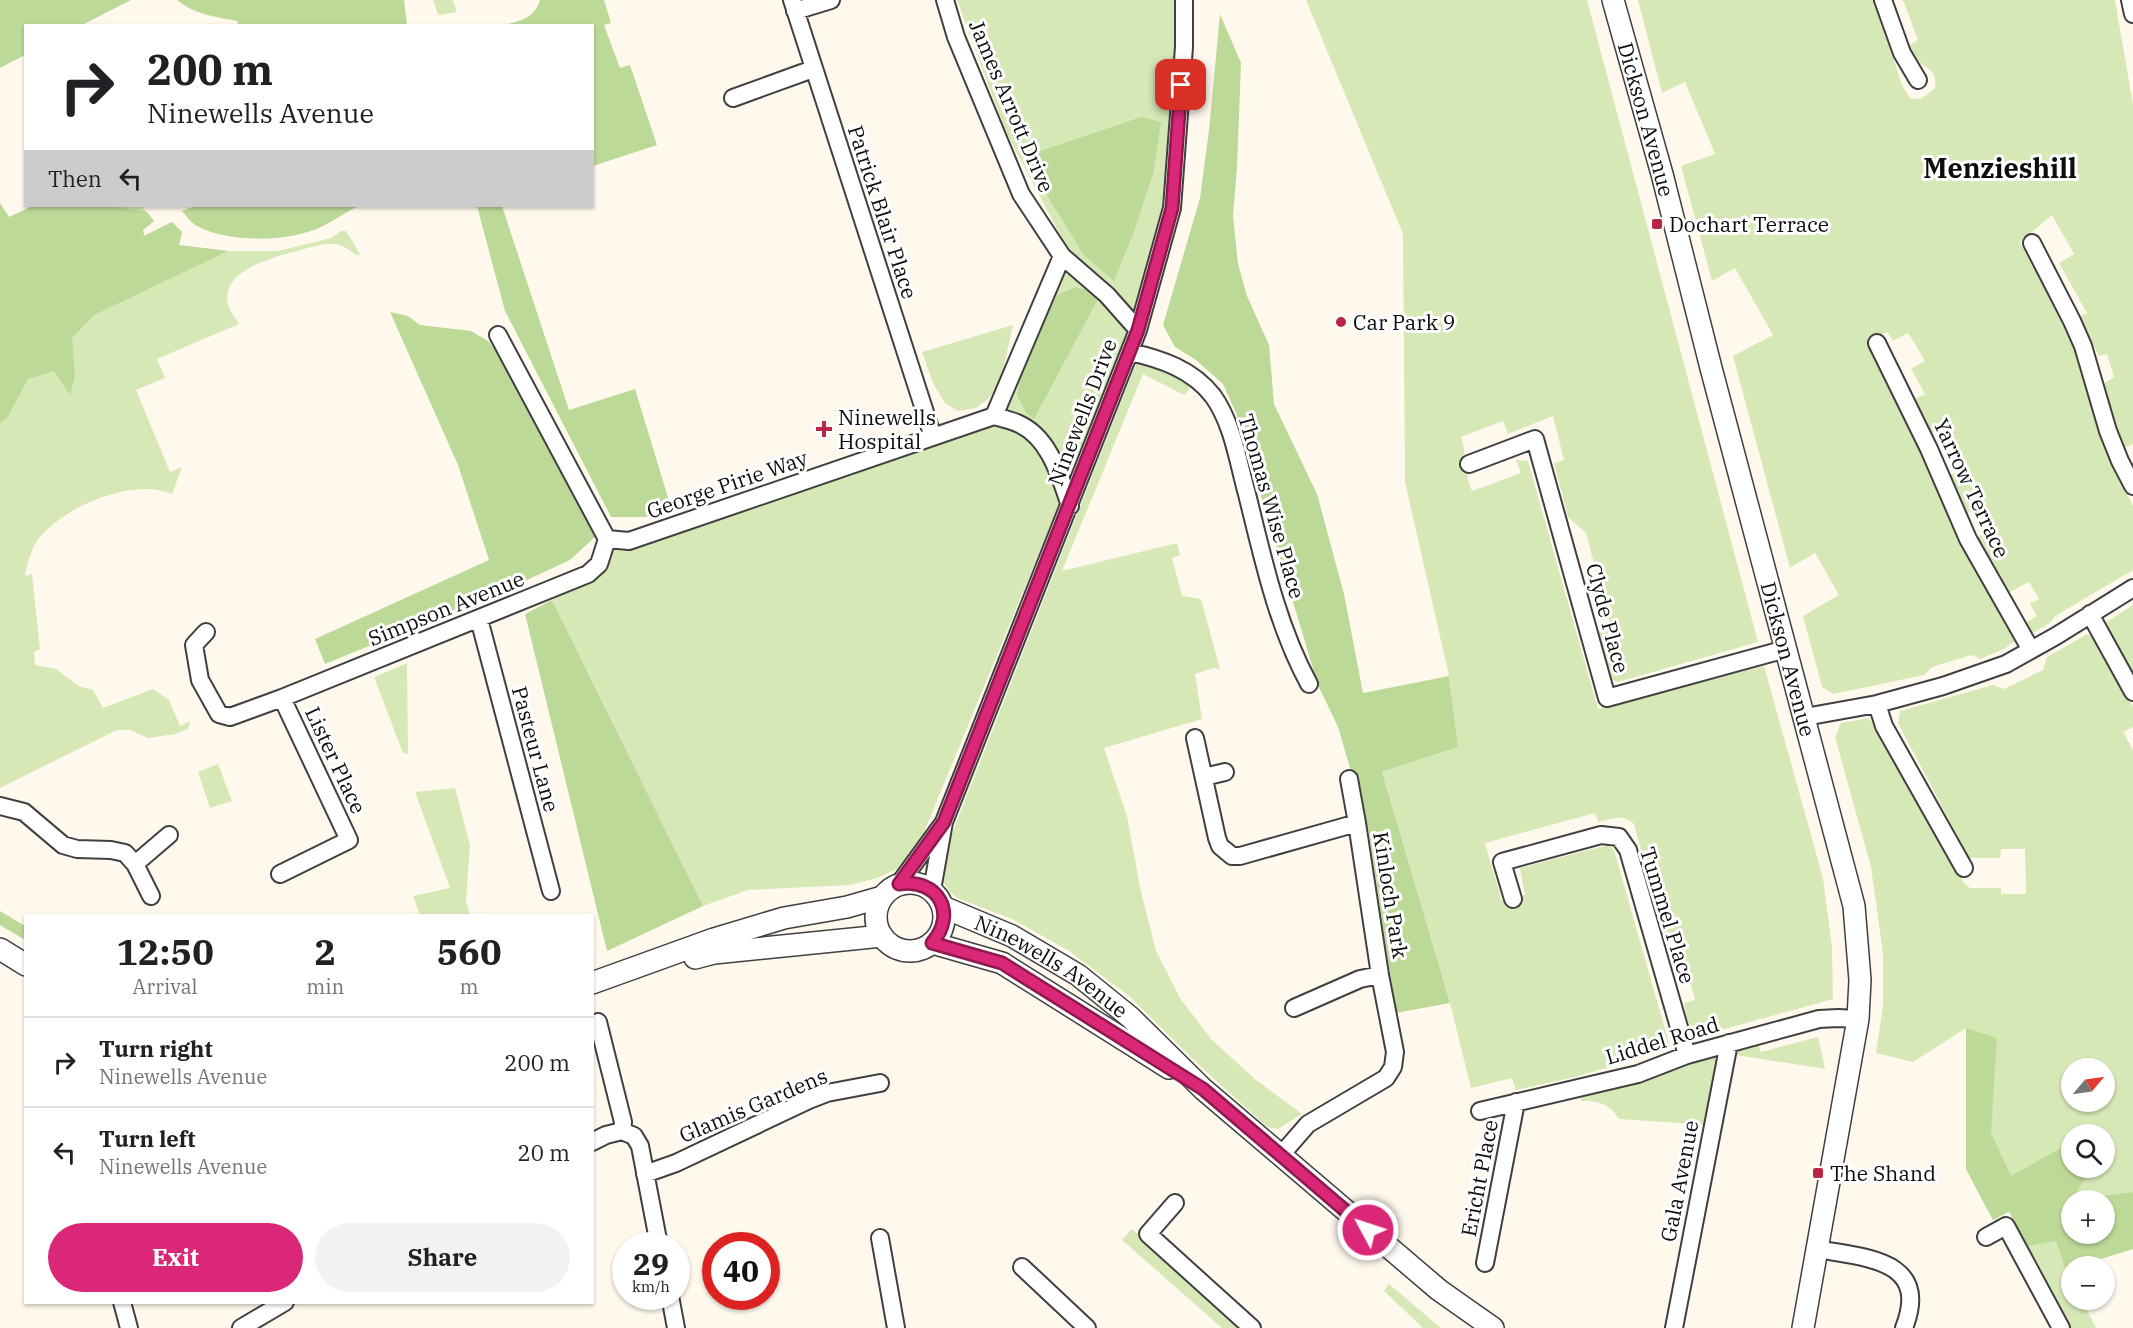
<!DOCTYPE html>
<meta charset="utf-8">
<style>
:root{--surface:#fff;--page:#f2f2f2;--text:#202124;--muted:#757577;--line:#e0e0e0;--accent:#db2777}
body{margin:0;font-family:"IBM Plex Serif",serif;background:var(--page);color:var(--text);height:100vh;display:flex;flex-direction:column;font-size:22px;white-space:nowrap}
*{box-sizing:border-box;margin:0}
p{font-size:20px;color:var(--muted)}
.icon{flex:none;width:33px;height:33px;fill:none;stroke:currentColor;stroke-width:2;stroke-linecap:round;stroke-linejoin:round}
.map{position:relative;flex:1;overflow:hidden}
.side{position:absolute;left:24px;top:914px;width:570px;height:390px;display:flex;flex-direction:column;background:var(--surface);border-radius:0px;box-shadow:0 2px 4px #0004}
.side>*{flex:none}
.guide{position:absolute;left:24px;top:24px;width:570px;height:183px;border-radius:0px;box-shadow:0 2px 4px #0004;background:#fff;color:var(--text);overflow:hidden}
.needle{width:39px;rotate:61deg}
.controls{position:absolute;left:2061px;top:1058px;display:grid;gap:12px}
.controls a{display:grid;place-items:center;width:54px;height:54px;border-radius:50%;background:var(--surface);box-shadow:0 2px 4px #0004;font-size:30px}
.speed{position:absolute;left:612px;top:1232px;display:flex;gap:12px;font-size:30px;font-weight:700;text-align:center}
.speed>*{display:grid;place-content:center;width:78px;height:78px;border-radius:50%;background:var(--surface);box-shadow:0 2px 4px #0004;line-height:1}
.speed small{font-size:15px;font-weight:400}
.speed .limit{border:9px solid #d22;background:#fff;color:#111}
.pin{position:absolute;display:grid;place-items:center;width:51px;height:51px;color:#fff;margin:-26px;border-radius:12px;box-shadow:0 3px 9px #0006}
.me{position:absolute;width:66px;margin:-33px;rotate:310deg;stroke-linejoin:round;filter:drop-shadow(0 0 4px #0008)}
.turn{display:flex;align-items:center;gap:21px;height:126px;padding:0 24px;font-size:27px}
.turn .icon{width:78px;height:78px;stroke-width:2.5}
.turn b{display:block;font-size:42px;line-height:51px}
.then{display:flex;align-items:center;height:57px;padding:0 24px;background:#0003;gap:12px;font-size:22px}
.eta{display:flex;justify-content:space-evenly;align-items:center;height:102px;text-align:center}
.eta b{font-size:36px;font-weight:800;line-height:42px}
.button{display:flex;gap:12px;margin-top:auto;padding:12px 24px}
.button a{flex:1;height:69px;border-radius:36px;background:var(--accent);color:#fff;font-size:24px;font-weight:800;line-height:69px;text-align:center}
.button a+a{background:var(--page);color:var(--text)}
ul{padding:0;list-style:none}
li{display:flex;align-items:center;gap:18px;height:90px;padding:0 24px;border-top:2px solid var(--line)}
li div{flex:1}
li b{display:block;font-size:22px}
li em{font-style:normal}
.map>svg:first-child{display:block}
.green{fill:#d7e8b7;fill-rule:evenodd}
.forest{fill:#bdd997;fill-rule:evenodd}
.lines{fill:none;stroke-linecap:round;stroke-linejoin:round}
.minor-casing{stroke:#404040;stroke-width:20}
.tertiary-casing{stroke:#404040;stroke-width:24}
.minor{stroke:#fff;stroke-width:16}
.tertiary{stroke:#fff;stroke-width:21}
.route-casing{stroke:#8e194d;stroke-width:15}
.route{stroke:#db2777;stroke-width:10}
.poi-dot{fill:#bb2742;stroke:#fff;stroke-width:2}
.labels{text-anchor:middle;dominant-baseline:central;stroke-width:6;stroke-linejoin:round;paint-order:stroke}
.street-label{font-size:21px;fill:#0d0d0d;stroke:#fff}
.poi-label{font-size:21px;fill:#0d0d0d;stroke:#fff;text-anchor:start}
.district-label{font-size:27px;font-weight:bold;fill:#0d0d0d;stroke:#fff}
</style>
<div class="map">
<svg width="2133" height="1328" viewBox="0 0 2133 1328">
<rect width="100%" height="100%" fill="#fff9ed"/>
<path class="green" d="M433 0H453L457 12 438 15Z
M957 0H1174L1179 47 1167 209 1129 335 920 842 899 868 877 878 850 885 748 890 703 906 552 600 597 575 609 550 937 439 996 424 1066 246 1005 130Z
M1306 0H1587L1758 642 1618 682 1613 680 1598 632 1611 628 1586 533 1568 517 1554 463 1564 460 1553 416 1508 434 1503 421 1461 437C1467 455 1464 474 1472 491L1521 473 1516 460 1528 461 1598 709 1764 666 1823 878 1832 947 1833 999 1703 1035 1694 1032 1688 1022 1684 1003 1695 1000 1678 938 1666 941 1634 824C1623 813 1611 819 1598 822L1595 813 1485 843 1502 901 1525 895 1520 868 1608 845 1614 850 1669 1043 1665 1049 1659 1052 1575 1077 1516 1090 1512 1078 1471 1088 1450 1003 1382 772 1458 747 1449 676 1405 482 1403 234Z
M1638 0H1874L1902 85 1910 98 1921 99 1935 88C1937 69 1929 71 1917 60 1913 57 1910 51 1907 47L1918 40 1903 0H2115L2133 105V444L2122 449 2103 384 2114 377 2107 354 2099 356 2079 317 2087 313 2059 263 2074 254 2052 215 2020 242 2077 349 2108 457 2133 506V570L2055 616 2051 622 2033 633 2028 630 2024 624 2037 616 2030 604 2039 599 2029 582 2008 593 1976 538 1988 531 1976 509 1964 515 1948 476 1961 471 1943 429 1930 434 1915 399 1925 394 1911 369 1925 361 1908 333 1893 341 1887 332 1875 339 1940 495 1962 543 2013 633 2015 641 2004 649 1980 659 1971 655 1932 667 1924 675 1833 694 1822 687 1803 616 1839 595 1815 553 1790 568 1733 356 1773 335 1735 268 1712 281 1681 166 1715 154 1685 82 1662 93Z
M33 206H112L117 208 122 206H141L154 221 143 230 144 236 172 222 182 232 179 245 228 251H278L331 238 341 231H346L360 254 358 256C353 253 347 248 342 246 331 241 312 247 301 250 278 256 220 269 228 304 229 310 236 319 239 324L157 359 165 378 136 390 170 472 182 467 172 494C133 477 66 506 40 537 32 546 27 563 25 576L32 574 40 649 34 652 35 665 56 669 79 686 93 690 103 708 153 689 169 700 180 726 190 721 188 729 176 734 148 738 130 730H117L0 788V219L9 217Z
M1013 325 1000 384 988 399 976 408 958 411 945 403 933 383 922 352Z
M1137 361 1160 366 1192 386 1184 395 1143 374 1062 571 1177 543 1180 555 1172 558 1182 596 1201 599 1220 669 1214 668 1195 674 1202 719 1104 748 1127 816 1141 892 1156 951 1180 998 1212 1040 1256 1080 1302 1114 1278 1129 1267 1127 1200 1066 1129 996 1069 951 1012 919 959 899 948 891 941 876 942 859Z
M2133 605V675L2110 634 2107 622Z
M2087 634 2095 639 2133 707V727L2123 732 2133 750V1249L2078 1266H2072L2071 1268 2066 1270 2071 1280 2072 1299H2081L2096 1328H2070L2009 1212 1993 1220 1966 1169V1028L1913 1062 1876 1053 1883 1006V953L1871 867 1835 737 1841 723 1869 718 1964 883 1970 888H2001V894H2026L2025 849H2001L2000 858H1969L1898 723 1900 711 1993 685 2004 689 2043 670 2047 657ZM2072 1068H2104V1101H2072ZM2072 1134H2104V1167H2072ZM2072 1200H2104V1233H2072Z
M407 663 408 754 403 753 374 677Z
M218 764 232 801 210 808 198 772Z
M455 788 470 845 466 901 470 915H420L413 896 450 888 415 792Z
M1818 1037 1825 1069 1736 1055 1739 1047 1757 1041 1761 1052Z
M1709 1054 1718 1061 1706 1125 1619 1119C1609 1103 1599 1101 1581 1101L1582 1095Z
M1132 1229 1242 1328H1222L1122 1240Z
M1389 1284 1441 1328H1423L1384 1291Z"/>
<path class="forest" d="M0 0H131L82 25 26 26 25 55 0 68Z
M177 0H404L407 25H239L237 21C215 17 194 14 177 0Z
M540 0H604L611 23 604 25 620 68 630 65 657 145 593 166 592 26 505 25C522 20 534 18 540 0Z
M1220 14 1241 63 1237 168 1233 215 1238 264 1247 296 1269 345 1274 404 1317 494 1344 594 1363 693 1449 676 1458 747 1382 772 1450 1003 1396 1013 1369 833 1338 727 1318 685 1236 413 1223 384 1196 360 1175 347 1163 325 1200 198 1209 130Z
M1141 117 1161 122 1153 174 1134 232 1114 281 1084 255 1040 184 1026 156Z
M0 203 9 217 33 206H112L147 212 154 221 143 230 144 236 172 222 182 232 179 245 228 251 94 315 72 338 75 376 70 395 54 371 28 379 7 418 0 423Z
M195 206H358C346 212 334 221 321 227 289 242 231 243 199 227 192 224 187 217 182 211Z
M477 206H502L569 410 635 389 670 504 648 517H611L505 311Z
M1076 287 1087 290 1098 299 1034 419 1026 413 1017 395 1020 381 1048 309 1059 294Z
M390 312 408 316 420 325 471 331 488 341 503 360 596 536 570 560 501 592 325 664 315 639 489 560 458 465Z
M552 600 703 906 607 951 525 614Z
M0 911 25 926V940L0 925Z
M1966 1028 1997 1038 1991 1133 2011 1176 2068 1144 2071 1145 2072 1167H2091L2073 1200 2133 1192V1249L2078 1266H2072L2071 1268 2066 1270 2056 1241 2028 1246 2009 1211 1993 1220 1966 1169ZM2072 1200H2104V1233H2072Z"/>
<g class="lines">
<g class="minor-casing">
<path id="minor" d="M792 0 933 437
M945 0 956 37 1021 194 1062 256 1107 295 1138 330
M1883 0 1902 53 1918 80
M2130 0 2133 14
M795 11 831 0
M733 98 813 69
M2032 243 2072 321 2083 346 2108 431 2120 461 2133 486
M498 335 607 539 629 541 994 416C1001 418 1010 420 1017 423 1049 436 1060 476 1070 506
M1877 343 1929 449 1968 539 2031 650
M1130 352C1161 359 1192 369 1213 396 1233 424 1238 462 1247 494 1263 559 1277 625 1309 684
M994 416 1062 256
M1469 464 1535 439 1607 698 1786 649
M2090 614 2133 692
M479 619 551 891
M206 632 194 645 200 680 219 714 230 717 282 698 588 574 599 564 607 539
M1877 704 1884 726 1964 868
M1805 717 1877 704 1943 686 2006 664 2056 636 2133 588
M1195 738 1217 838 1220 846 1232 856H1240L1357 823 1380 975 1395 1052 1393 1067 1386 1078 1308 1124 1281 1155
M1204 777 1225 772
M1349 779 1357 823
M0 806 24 812 63 845 77 849 111 850 125 853 135 864 151 896
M135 864 169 835
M280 874 349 840 282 698
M899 884 942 825
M932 890 944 822 1138 330 1172 208 1184 47V0
M1513 899 1502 862 1601 835 1619 837 1628 850 1687 1055
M1294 1008 1360 979 1380 975
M598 1022 623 1122 622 1131
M1480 1111 1638 1074 1687 1055 1819 1019 1838 1018 1858 1019
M622 1131 634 1136 640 1146 659 1245
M592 1142 606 1135 622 1131
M645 1174 676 1163 809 1100 827 1093 880 1083
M1175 1203 1148 1234 1252 1328
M1986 1237 2006 1226 2061 1328
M880 1238 896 1328
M1817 1249C1865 1258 1931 1259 1904 1328
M1485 1263 1516 1102
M1022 1267 1087 1328
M670 1296 676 1328
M122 1302 129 1328
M241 1328 285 1302
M1674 1328 1729 1043"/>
</g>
<g class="tertiary-casing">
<g id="tertiary">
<path id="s1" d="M1613 0 1662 174 1711 368 1854 906 1860 980 1858 1019 1803 1328"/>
<circle cx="910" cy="917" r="34"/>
<path id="s2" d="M943 907 1012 936 1078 975 1130 1017 1203 1089 1439 1290 1493 1328"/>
<path d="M932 943 1002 963 1169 1068"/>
<path d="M0 949 26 965"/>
<path d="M695 958 714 953 882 936"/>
<path d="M592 983 714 939 784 918 847 907 882 897"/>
</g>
</g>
<use href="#minor" class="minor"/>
<use href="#tertiary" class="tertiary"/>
</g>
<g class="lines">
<g class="route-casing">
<path id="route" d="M1181 85 1172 208 1138 330 944 822 899 884C938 878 958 913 932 943L1002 963 1203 1089 1368 1230"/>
</g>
<use href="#route" class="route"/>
</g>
<g class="poi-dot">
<rect x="1651" y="218" width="12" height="12" rx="3"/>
<circle cx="1341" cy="322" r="6"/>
<path d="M821 420h6v6h6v6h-6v6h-6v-6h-6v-6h6z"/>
<rect x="1812" y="1167" width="12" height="12" rx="3"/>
</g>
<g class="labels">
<g class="street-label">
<text transform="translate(1012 106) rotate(67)">James Arrott Drive</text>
<text stroke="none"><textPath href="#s1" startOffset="124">Dickson Avenue</textPath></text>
<text transform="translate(883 212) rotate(72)">Patrick Blair Place</text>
<text transform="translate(1082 412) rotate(-69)">Ninewells Drive</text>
<text transform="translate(727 484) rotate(-19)">George Pirie Way</text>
<text transform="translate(1972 488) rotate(65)">Yarrow Terrace</text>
<text transform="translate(1272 506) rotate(74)">Thomas Wise Place</text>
<text transform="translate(446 608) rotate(-22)">Simpson Avenue</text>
<text transform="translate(1608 618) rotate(75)">Clyde Place</text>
<text stroke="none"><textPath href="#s1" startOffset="682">Dickson Avenue</textPath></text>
<text transform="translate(536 749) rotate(75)">Pasteur Lane</text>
<text transform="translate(336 760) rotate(65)">Lister Place</text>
<text transform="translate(1391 895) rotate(81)">Kinloch Park</text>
<text transform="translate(1668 915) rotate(73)">Tummel Place</text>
<text stroke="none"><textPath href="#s2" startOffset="124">Ninewells Avenue</textPath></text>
<text transform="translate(1662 1040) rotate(-17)">Liddel Road</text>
<text transform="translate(753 1105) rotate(-23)">Glamis Gardens</text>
<text transform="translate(1479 1178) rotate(-79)">Ericht Place</text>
<text transform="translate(1679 1181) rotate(-79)">Gala Avenue</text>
</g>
<g class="poi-label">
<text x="1669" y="224">Dochart Terrace</text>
<text x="1353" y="322">Car Park 9</text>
<text x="838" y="417">Ninewells<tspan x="838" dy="24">Hospital</tspan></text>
<text x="1830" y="1173">The Shand</text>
</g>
<g class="district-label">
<text x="2000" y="167">Menzieshill</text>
</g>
</g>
</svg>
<div class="controls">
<a><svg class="needle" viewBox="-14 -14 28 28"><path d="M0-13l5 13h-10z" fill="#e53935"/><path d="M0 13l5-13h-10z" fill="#757577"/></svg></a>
<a><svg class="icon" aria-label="search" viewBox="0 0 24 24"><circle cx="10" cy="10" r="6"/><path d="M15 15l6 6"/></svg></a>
<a>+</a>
<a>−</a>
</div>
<div class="speed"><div>29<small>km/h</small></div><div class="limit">40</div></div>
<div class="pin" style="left:1181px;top:85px;background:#d93025"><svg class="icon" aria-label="arrive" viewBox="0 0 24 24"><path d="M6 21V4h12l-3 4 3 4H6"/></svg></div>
<svg class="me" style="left:1368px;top:1230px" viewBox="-20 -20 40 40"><circle r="17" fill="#db2777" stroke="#fff" stroke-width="3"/><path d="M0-11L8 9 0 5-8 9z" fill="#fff"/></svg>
<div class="guide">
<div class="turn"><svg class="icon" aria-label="right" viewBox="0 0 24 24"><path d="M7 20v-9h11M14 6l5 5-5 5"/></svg><div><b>200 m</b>Ninewells Avenue</div></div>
<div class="then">Then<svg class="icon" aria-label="left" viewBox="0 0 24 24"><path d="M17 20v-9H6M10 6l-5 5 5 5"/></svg></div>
</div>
<section class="side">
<div class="eta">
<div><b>12:50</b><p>Arrival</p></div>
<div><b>2</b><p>min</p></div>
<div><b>560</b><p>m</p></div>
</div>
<ul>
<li><svg class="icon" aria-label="right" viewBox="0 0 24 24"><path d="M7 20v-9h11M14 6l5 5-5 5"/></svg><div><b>Turn right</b><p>Ninewells Avenue</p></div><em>200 m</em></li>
<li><svg class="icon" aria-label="left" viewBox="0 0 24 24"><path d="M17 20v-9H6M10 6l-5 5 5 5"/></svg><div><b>Turn left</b><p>Ninewells Avenue</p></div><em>20 m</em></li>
</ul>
<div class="button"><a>Exit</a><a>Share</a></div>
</section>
</div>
